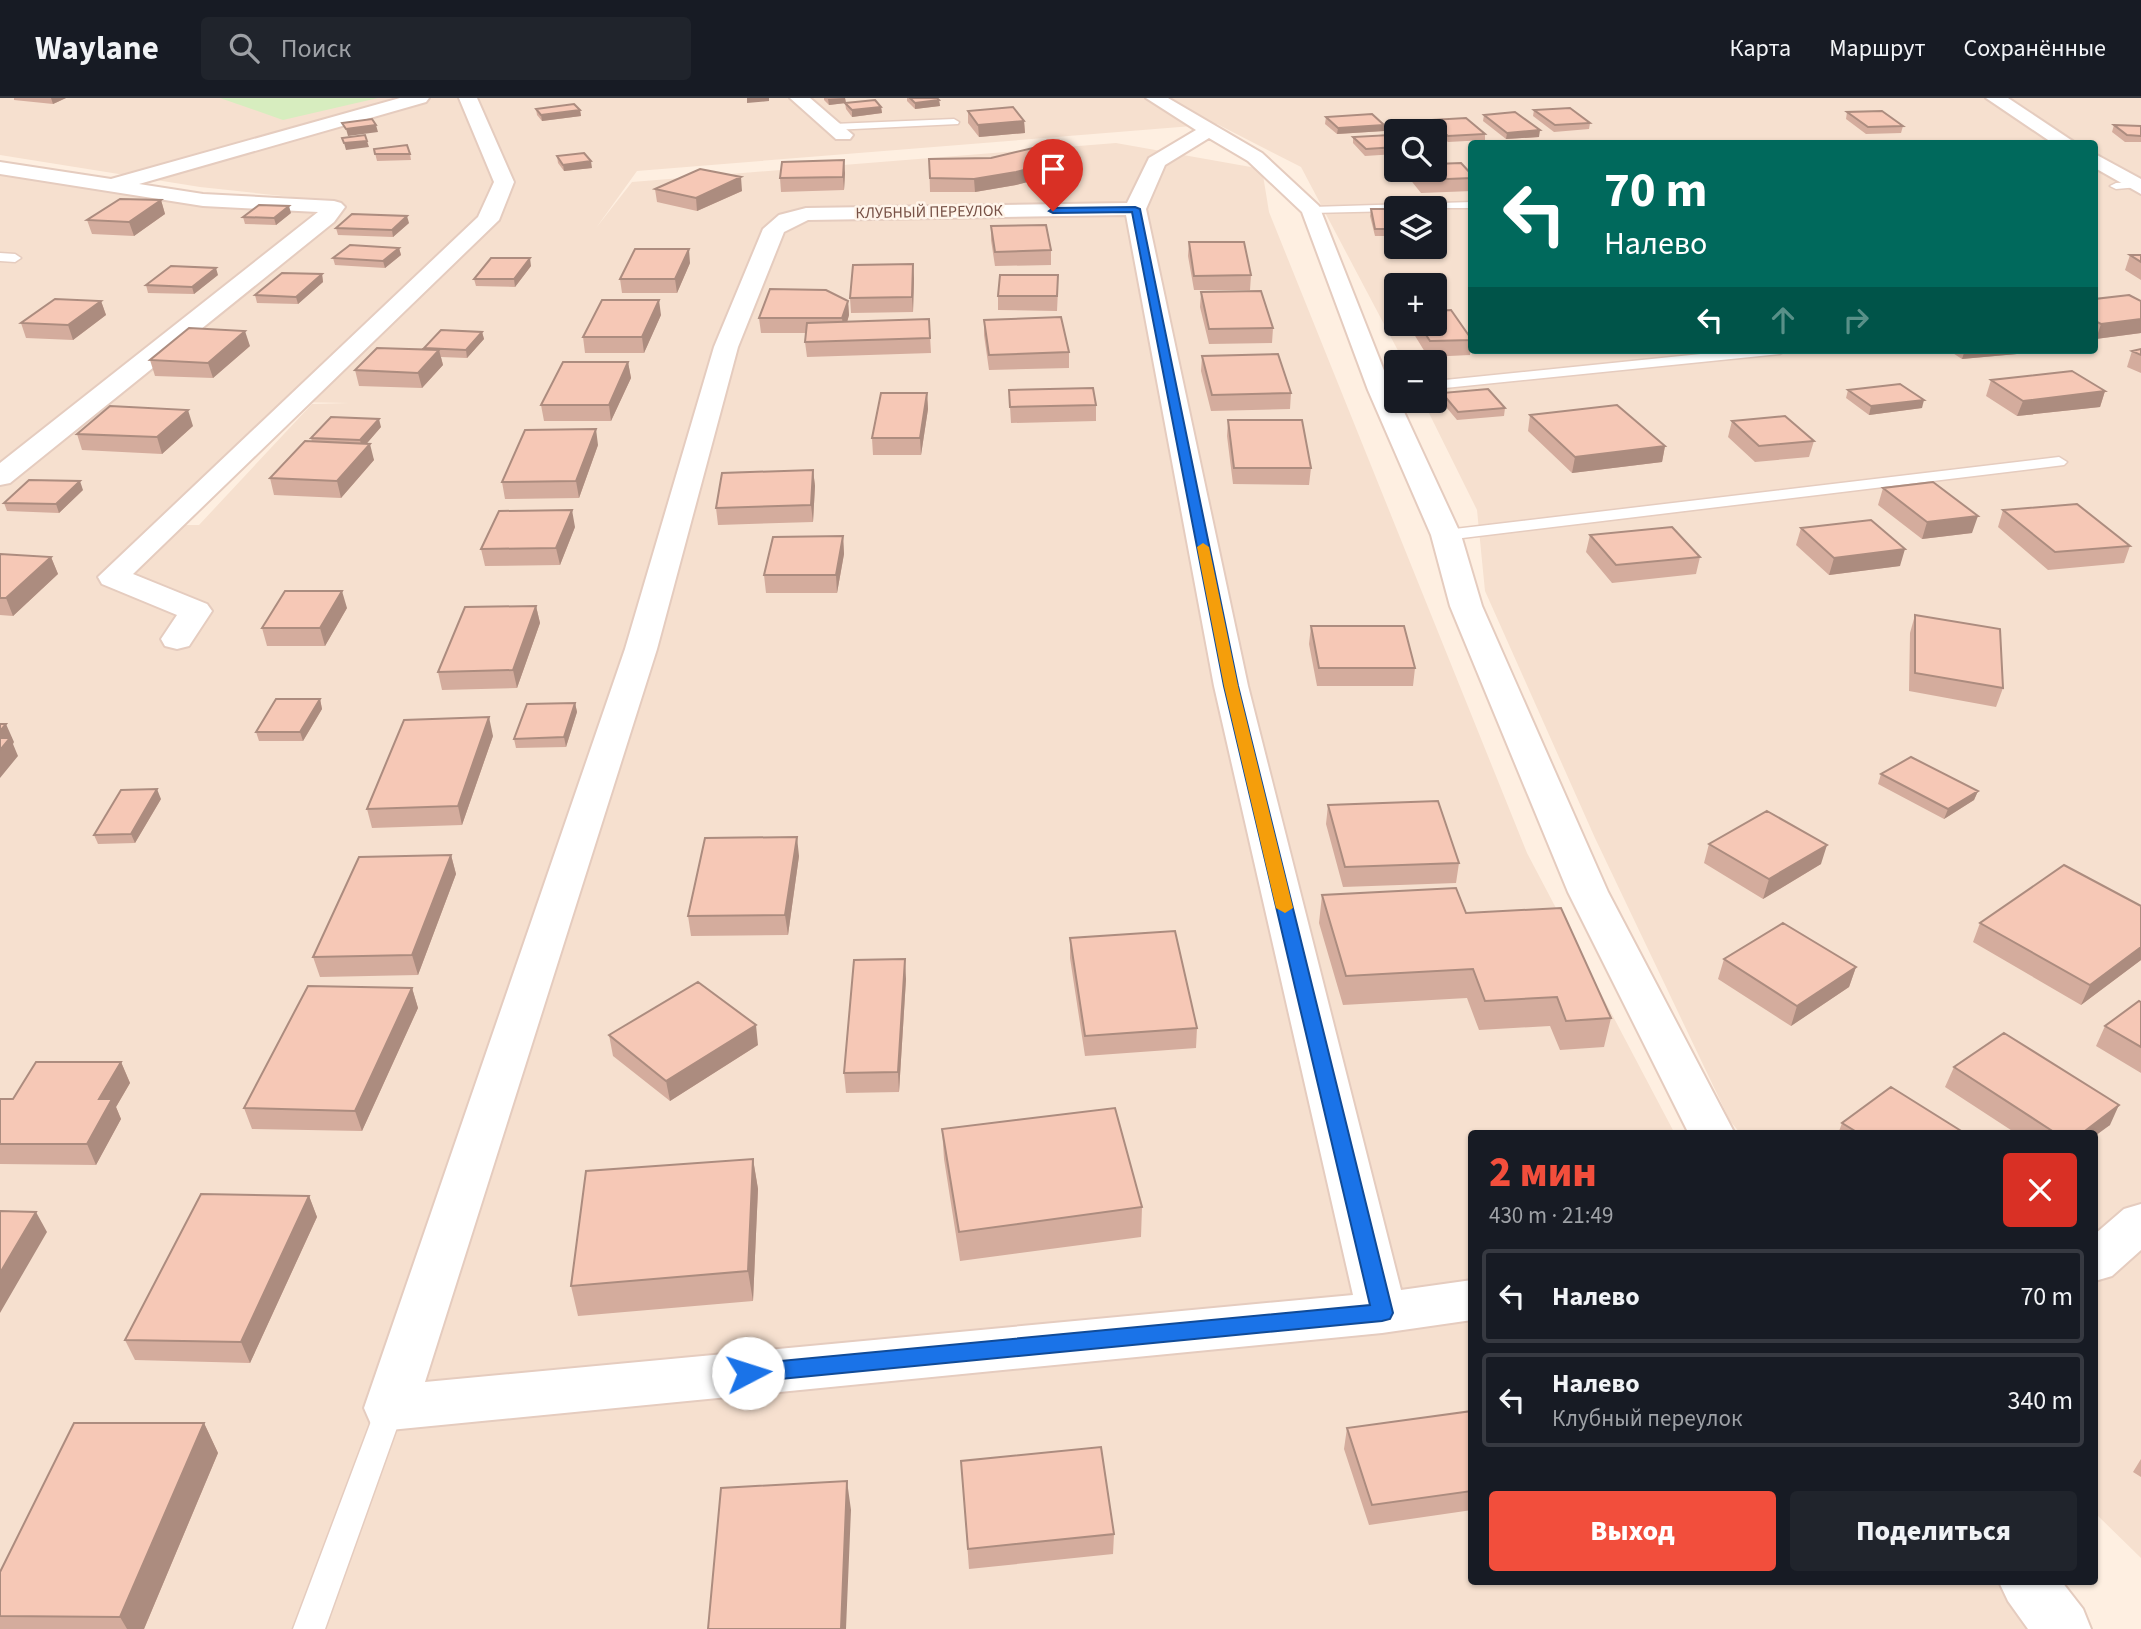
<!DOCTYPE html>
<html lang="ru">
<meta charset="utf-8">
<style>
:root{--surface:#171b24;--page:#20242c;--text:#f1f3f6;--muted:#9ea1a6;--line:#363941;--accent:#f24e3c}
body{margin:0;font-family:"Source Sans 3",sans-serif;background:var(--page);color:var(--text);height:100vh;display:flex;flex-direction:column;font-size:26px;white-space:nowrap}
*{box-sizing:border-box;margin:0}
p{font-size:23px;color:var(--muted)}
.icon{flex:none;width:38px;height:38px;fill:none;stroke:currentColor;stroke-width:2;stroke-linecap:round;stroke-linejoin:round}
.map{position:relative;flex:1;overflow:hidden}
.drawer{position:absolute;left:1468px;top:1032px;width:630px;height:455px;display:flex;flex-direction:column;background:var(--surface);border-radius:7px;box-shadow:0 2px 5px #0004}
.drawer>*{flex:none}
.hud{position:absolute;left:1468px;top:42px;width:630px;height:214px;border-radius:7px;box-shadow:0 2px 5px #0004;background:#00695c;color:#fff;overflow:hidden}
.controls{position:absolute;left:1384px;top:21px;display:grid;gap:14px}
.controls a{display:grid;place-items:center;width:63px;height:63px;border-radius:7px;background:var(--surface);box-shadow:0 2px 5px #0004;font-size:35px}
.pin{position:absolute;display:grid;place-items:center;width:60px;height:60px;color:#fff;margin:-72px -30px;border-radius:50% 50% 50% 0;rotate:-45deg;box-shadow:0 0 7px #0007}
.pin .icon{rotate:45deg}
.me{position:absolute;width:77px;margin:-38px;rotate:85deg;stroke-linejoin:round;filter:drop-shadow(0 0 5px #0008)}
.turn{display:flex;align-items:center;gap:24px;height:147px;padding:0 21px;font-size:32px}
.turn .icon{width:91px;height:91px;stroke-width:2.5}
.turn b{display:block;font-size:49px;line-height:60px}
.lanes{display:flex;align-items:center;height:66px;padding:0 21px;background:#0003;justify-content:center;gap:35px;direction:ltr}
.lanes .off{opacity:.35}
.round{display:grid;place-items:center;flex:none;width:74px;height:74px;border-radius:7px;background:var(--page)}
.headline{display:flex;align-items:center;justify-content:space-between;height:119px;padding:0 21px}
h1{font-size:42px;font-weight:800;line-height:52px;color:var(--accent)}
.button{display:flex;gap:14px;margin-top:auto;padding:14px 21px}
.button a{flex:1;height:80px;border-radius:7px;background:var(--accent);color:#fff;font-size:28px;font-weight:800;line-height:80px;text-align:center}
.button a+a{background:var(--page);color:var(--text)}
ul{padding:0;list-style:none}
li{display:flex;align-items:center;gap:21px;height:94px;margin:0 14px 10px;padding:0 7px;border:4px solid var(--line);border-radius:7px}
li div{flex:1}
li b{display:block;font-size:26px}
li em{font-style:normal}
header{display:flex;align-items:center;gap:42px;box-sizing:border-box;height:98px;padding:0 35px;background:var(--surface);border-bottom:2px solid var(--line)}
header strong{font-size:33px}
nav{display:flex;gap:38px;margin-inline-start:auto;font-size:24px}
.search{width:490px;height:63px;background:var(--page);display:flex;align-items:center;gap:18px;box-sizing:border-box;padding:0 24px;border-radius:7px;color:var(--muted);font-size:26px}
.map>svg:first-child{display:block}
.residential{fill:#f6e0cf;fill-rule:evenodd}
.green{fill:#d7edbf}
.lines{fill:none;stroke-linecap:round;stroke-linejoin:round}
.lane-casing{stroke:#e5ccbf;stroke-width:3}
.street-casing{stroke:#e5ccbf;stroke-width:4}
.lane{fill:#fff;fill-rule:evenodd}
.street{fill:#fff;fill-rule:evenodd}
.wall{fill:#d4ac9d}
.shaded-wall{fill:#ac8c7f}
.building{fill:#f6c8b6;stroke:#ac8c7f;stroke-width:2}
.route{fill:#1a73e8;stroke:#114b97;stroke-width:2}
.slow{fill:#f59e0b}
.labels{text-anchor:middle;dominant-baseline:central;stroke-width:5;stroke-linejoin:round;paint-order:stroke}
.far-street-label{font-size:16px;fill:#775146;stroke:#fff4e9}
</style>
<header>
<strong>Waylane</strong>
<div class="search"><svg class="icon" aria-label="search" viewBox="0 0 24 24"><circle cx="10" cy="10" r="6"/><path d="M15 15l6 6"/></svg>Поиск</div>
<nav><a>Карта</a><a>Маршрут</a><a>Сохранённые</a></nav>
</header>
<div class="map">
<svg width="2141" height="1531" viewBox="0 0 2141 1531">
<rect width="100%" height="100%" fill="#feefe1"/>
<path class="residential" d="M0 0H2141V1460L2095 1415V1036H1741L1730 1023 1595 740 1485 493 1477 412 1423 303H1435V264H1404L1301 69 1217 26 637 73 596 130 632 84 1116 45 1262 71 1269 114 1527 755 1675 1036H1472V1484H2014L2043 1531H0V64L225 101 301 100 200 89 0 57ZM1396 33H1435V72H1396ZM1472 46H2095V252H1472ZM1396 110H1435V149H1396ZM1396 187H1435V226H1396ZM295 304 349 305 312 306 199 427H177Z"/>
<path class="green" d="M220 0H378L283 22Z"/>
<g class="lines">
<g class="lane-casing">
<path id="lane" d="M954 21 959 24 958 26 833 32 828 29 833 26Z
M2135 84 2141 87 2139 89 2116 91 2110 88 2116 85Z
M1472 104V110H1396V113L1312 115 1306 112 1312 109Z
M0 155 15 156 21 160 15 164 0 163Z
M1740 252H1787L1780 256 1435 291V283Z
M2059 359 2067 364 2064 367 1446 442 1438 437 1446 432Z
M390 1298 400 1301 404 1310 325 1531H293L376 1310 380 1301Z"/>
</g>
<g class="street-casing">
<path id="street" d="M400 0H429L426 4 139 86 203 96 334 103 341 105 345 109 334 124 10 385 0 387V365L318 114 203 108 0 76V64L111 81Z
M459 0H477L514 84 499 122 133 476 207 506 212 513 189 548 177 551 165 548 161 541 177 517 102 486 98 479 478 119 494 84Z
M790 0H810L853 37 850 41H836Z
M1146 0H1168L1262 55 1319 108 1396 303H1399L1461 437 1482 508 1608 794 1735 1036H1689L1568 794 1450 508 1431 437 1368 292 1302 114 1248 63 1209 40 1165 67 1146 111 1248 588 1401 1192 1472 1182V1222L1382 1235 390 1332 371 1326 364 1310 625 551 714 249 763 131 779 117 806 110 1127 105 1149 60 1196 32ZM1126 117 1214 588 1353 1197 425 1284 657 551 738 249 784 134 808 122Z
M1986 0H2008L2077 46H2054Z
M2095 56 2141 81V96L2095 70Z
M2141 1106V1152L2112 1178 2095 1183V1136L2124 1111Z
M1999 1484H2062L2083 1511 2091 1531H2028L2008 1503Z"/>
</g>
<use href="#lane" class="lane"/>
<use href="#street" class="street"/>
</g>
<path class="wall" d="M14 0H66L53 6 14 2Z
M824 0H845L846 5 881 9 882 15 852 19 846 11 845 5 829 7 824 2Z
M907 0H937L939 2 940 8 915 11 907 3Z
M536 11 580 12 581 18 542 23 537 17Z
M1534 12 1590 25 1589 31 1554 34 1533 18Z
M968 13 1024 23 1025 35 979 39 968 25Z
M1847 14 1903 28 1901 35 1866 36 1846 21Z
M1484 17 1539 39 1506 41 1483 23Z
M1326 19 1384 33 1337 36 1325 26Z
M1430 22 1485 36V42L1448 44 1429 28Z
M2114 27 2141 28V44H2125L2112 34Z
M1353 39 1396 42V56L1365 58 1353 45Z
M374 51 410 56 411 62 377 63Z
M557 58 592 70 564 73 558 65Z
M929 61 1062 62V75L1016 87 975 94H930Z
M1410 72H1435L1472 77V93L1421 95 1409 80Z
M845 75 844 92 781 94 780 80Z
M655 91 742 93 697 113 657 104Z
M161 102 165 116 134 138 92 136 87 122Z
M1371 111H1396V138H1375L1370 118Z
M291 115 276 127 245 126 243 119Z
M409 125 393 139 338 137 336 130Z
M991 128 1051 152V167L995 168 991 142Z
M1189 144 1251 177 1250 192H1194L1188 158Z
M399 150 401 157 385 170 335 167 333 160Z
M2130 157H2141V182L2125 172Z
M690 165 677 195H622L620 181Z
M531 168 515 189 476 188 474 181Z
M322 176 323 184 298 206 257 205 255 197Z
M218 177 194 196 148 195 146 187Z
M914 180 913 214 851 215 850 200Z
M1058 192 1057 213 998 212V198Z
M1201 194 1273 230 1272 245 1209 246 1200 209Z
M2095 201 2141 203V235L2095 241Z
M101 203 106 217 73 242 26 240 21 225Z
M848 203 849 217 847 224 929 221 931 255 807 259 805 244 806 235H761L759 220Z
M661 217 644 255H585L583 239Z
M984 222 1069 254V270L989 272 984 237Z
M1410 226H1435L1472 241 1470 257 1428 259 1409 228Z
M482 234 484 241 467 260 441 259 443 267 422 290 359 288 355 272Z
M250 248 213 280 155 278 150 262Z
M2141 251V275L2127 269 2132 253Z
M1948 252H2018L2017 256 1962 261Z
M1202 258 1291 295 1290 311 1211 313 1201 273Z
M628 264 631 280 611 323H544L541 307Z
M1991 282 2105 293 2100 309 2017 318 1986 298Z
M1009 292 1096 307V323L1011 325Z
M1848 292 1922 310 1869 317 1846 300Z
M927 295 928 311 921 357H873L872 340Z
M1442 295 1505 310 1504 318 1457 322 1441 303Z
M1530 317 1665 348 1662 364 1572 375 1528 333Z
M1228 322 1311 370 1309 387 1233 386 1227 338Z
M1732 323 1814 343 1809 359 1755 364 1728 339Z
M193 328 162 356 82 352 77 336Z
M381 329 366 346 374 362 341 400 274 397 270 380 312 344 311 340Z
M598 347 579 400 505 401 502 384Z
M813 372 815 388 813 424 718 427 716 410Z
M1883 390 1972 435 1922 441 1878 407Z
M83 392 59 415 7 413 4 405Z
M2003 412 2130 448 2124 465 2048 472 1998 429Z
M575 429 560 467 485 468 481 451Z
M1801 430 1900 468 1829 477 1796 447Z
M1590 437 1700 459 1696 476 1612 485 1586 454Z
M843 438 844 456 837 495H766L764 477Z
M0 456 51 459 58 476 13 518 0 517Z
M536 508 540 525 517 590 442 592 438 574Z
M347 510 325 548H267L262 530Z
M1915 517 2003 590 1996 609 1909 593 1910 535Z
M1311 528 1415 570 1413 588H1317L1309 546Z
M320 601 322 611 303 643H259L256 634Z
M575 605 577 614 566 649 516 650 514 641Z
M493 638 462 727 372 730 367 711Z
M1881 676 1978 693 1974 702 1944 721 1878 686Z
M161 701 135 745 98 746 94 737Z
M1328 707 1459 765 1456 785 1343 789 1326 726Z
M1709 746 1821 766 1763 801 1704 765Z
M451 757 456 776 418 877 320 879 313 859Z
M799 758 788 837 691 838 688 818Z
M1322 797 1466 815 1611 920 1604 949 1560 952 1550 928 1479 932 1467 900 1343 907 1319 825Z
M2141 808V862L2081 907 1973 844 1980 825Z
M1070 840 1197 930 1196 950 1085 958 1070 860Z
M1724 861 1856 869 1849 889 1791 928 1718 881Z
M906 881 899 994 846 995 844 975Z
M412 890 418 910 362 1033 252 1031 244 1010Z
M2141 904V975L2096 948 2105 928Z
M609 937 758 947 670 1003 613 958Z
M121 964 130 985 116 1009 121 1021 96 1067 0 1066V1001H13Z
M1954 969 2110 1027 2095 1036H2017L1945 989Z
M1842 1025 1966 1036H1838Z
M942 1031 1142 1109 1141 1139 960 1163 944 1061Z
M753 1061 758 1091 753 1203 578 1218 571 1188Z
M309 1098 317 1119 250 1265 135 1262 125 1242Z
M1472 1313V1412L1369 1427 1344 1351 1347 1330Z
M204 1325 218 1355 144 1531H0V1474Z
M2141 1361V1379L2133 1374Z
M961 1363 1114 1436 1113 1456 969 1471Z"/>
<path class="shaded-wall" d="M51 0H66L53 6Z
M747 0H769V3L747 5Z
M845 0 846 5 829 7 828 1Z
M939 2 940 8 915 11V5Z
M881 9 882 15 852 19V12Z
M580 12 581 18 542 23 541 17Z
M1024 23 1025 35 979 39 978 27Z
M376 27 378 34 348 38 346 31Z
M1384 27V33L1337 36 1338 30Z
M1540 32 1539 39 1506 41 1507 35Z
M367 43 369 49 346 52 344 45Z
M844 62 845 75 844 92 843 79Z
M1062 62V75L1016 87 975 94 974 81Z
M591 63 592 70 564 73 563 67Z
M741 79 742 93 697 113 696 100Z
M161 102 165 116 134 138 129 124Z
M289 108 291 115 276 127 274 120Z
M407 118 409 125 393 139 392 132Z
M399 150 401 157 385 170 383 163Z
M689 151 690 165 677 195 675 181Z
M530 160 531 168 515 189 514 181Z
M913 166 914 180 913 214 912 199Z
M216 170 218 177 194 196 192 189Z
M322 176 323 184 298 206 296 199Z
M659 202 661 217 644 255 642 239Z
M101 203 106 217 73 242 68 227Z
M848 203 849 217 844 235 842 220Z
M2141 221V235L2096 241 2101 226Z
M245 233 250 248 213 280 208 265Z
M482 234 484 241 467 260 466 252Z
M439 252 443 267 422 290 418 275Z
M1965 252H2018L2017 256 1962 261Z
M628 264 631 280 611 323 609 307Z
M2105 293 2100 309 2017 318 2023 303Z
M927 295 928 311 921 357 920 340Z
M1924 302 1922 310 1869 317 1871 308Z
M188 312 193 328 162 356 157 339Z
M379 321 381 329 362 351 360 342Z
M596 331 598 347 579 400 576 383Z
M370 346 374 362 341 400 337 383Z
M1665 348 1662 364 1572 375 1575 359Z
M813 372 815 388 813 424 811 407Z
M80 383 83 392 59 415 56 406Z
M572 412 575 429 560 467 556 450Z
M1978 418 1972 435 1922 441 1927 424Z
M843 438 844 456 837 495 836 477Z
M1905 451 1900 468 1829 477 1834 460Z
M51 459 58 476 13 518 6 500Z
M342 493 347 510 325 548 320 530Z
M536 508 540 525 517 590 513 572Z
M320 601 322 611 303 643 300 634Z
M575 605 577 614 566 649 564 639Z
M489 619 493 638 462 727 458 708Z
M6 626 14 644 13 646 18 658 0 680V633Z
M157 691 161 701 135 745 131 736Z
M1978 693 1974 702 1944 721 1948 711Z
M797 739 799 758 788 837 785 817Z
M1827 747 1821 766 1763 801 1769 781Z
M451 757 456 776 418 877 412 857Z
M2141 849V862L2081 907 2090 887Z
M905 861 906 881 899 994 898 974Z
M1856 869 1849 889 1791 928 1797 908Z
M412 890 418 910 362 1033 355 1013Z
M756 927 758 947 670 1003 666 983Z
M121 964 130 985 116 1009 121 1021 96 1067 87 1046 99 1001Z
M2119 1007 2110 1027 2095 1038V1036H2081Z
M753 1061 758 1091 753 1203 748 1173Z
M309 1098 317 1119 250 1265 241 1244Z
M36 1114 47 1134 0 1215V1175Z
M204 1325 218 1355 144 1531H127L120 1519Z
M847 1383 851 1412 846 1531H841Z"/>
<path class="building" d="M910 0H937L939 2 915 5Z
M875 2 881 9 852 12 845 5Z
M574 6 580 12 541 17 536 11Z
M1013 9 1024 23 978 27 968 13Z
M1570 10 1590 25 1555 27 1534 12Z
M1882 13 1903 28 1868 29 1847 14Z
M1515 14 1540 32 1507 35 1484 17Z
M1372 16 1384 27 1338 30 1326 19Z
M1466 20 1485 36 1448 38 1430 22Z
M372 21 376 27 346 31 342 25Z
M2114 27 2141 28V38L2127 37Z
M365 37 367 43 344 45 342 40Z
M1390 37 1396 42V49L1366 51 1353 39Z
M1822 43 1826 46H1787Z
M407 47 410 56H375L374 51Z
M1033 50 1062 62 1016 74 974 81 930 80 929 61 991 60Z
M584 55 591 63 563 67 557 58Z
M844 62 843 79 780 80 782 64Z
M1461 65 1472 77V80L1423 82 1415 72H1435V66Z
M700 71 741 79 696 100 655 91Z
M120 101 161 102 129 124 87 122Z
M259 107 289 108 274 120 243 119Z
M1371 111H1396V131H1375Z
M352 116 407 118 392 132 336 130Z
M1046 127 1051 152 995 154 991 128Z
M1189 144H1244L1251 177 1194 178Z
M350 147 399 150 383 163 333 160Z
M635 151H689L675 181H620Z
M2130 157H2141V164Z
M491 160H530L514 181H474Z
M913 166 912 199 850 200 853 167Z
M171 168 216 170 192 189 146 187Z
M282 175 322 176 296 199 255 197Z
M1000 177H1058L1057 198H998Z
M770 191 826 192 848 203 842 220H759Z
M1261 193 1273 230 1209 231 1201 194Z
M2129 197 2141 203V221L2101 226 2095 223V201Z
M55 201 101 203 68 227 21 225Z
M602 202H659L642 239H583Z
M1451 212 1472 242 1430 243 1419 226H1435V213Z
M1061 219 1069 254 989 257 984 222Z
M929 221 930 240 805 244 807 225Z
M189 230 245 233 208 265 150 262Z
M441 232 482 234 466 252 424 250Z
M377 250 439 252 418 275 355 272Z
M2141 251V257L2132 253Z
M1278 256 1291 295 1212 297 1202 258Z
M563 264H628L609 307H541Z
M2072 273 2105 293 2023 303 1991 282Z
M1900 286 1924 302 1871 308 1848 292Z
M1093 290 1096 307 1010 309 1009 292Z
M1488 291 1505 310 1458 314 1442 295Z
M881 295H927L920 340H872Z
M1617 307 1665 348 1575 359 1530 317Z
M110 308 188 312 157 339 77 336Z
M1785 318 1814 343 1759 348 1732 323Z
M331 319 379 321 360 342 311 340Z
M1228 322H1302L1311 370H1234Z
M596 331 576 383 502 384 525 332Z
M305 343 370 346 337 383 270 380Z
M813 372 811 407 716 410 722 375Z
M29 382 80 383 56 406 4 405Z
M1933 384 1978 418 1927 424 1883 390Z
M2077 406 2130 448 2055 454 2003 412Z
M572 412 556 450 481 451 499 413Z
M1871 422 1905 451 1834 460 1801 430Z
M1672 429 1700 459 1616 467 1590 437Z
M843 438 836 477H764L773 439Z
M0 456 51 459 6 500H0Z
M285 493H342L320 530H262Z
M536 508 513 572 438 574 465 509Z
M1915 517 2000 531 2003 590 1915 575Z
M1311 528H1404L1415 570H1319Z
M276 601H320L300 634H256Z
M575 605 564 639 514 641 527 606Z
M489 619 458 708 367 711 404 622Z
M0 626H6L0 633Z
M0 640H10L0 652Z
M1911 659 1978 693 1948 711 1881 676Z
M157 691 131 736 94 737 121 692Z
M1438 703 1459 765 1345 769 1328 707Z
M1767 713 1827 747 1769 781 1709 746Z
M797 739 785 817 688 818 705 740Z
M451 757 412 857 313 859 359 759Z
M2064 767 2141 808V849L2090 887 1980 825Z
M1456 790 1466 815 1561 810 1611 920 1566 923 1557 899 1485 903 1473 871 1346 878 1322 797Z
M1783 825 1856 869 1797 908 1724 861Z
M1175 833 1197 930 1085 938 1070 840Z
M905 861 898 974 844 975 854 862Z
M698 884 756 927 666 983 609 937Z
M308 888 412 890 355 1013 244 1010Z
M2139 903 2141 904V949L2105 928Z
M2004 935 2119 1007 2081 1036H2057L1954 969Z
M36 964H121L99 1001H112L87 1046H0V1001H13Z
M1891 989 1966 1036H1860L1842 1025Z
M1115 1010 1142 1109 959 1134 942 1031Z
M753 1061 748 1173 571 1188 586 1073Z
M201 1096 309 1098 241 1244 125 1242Z
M0 1113 36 1114 0 1175Z
M1472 1313V1393L1372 1407 1347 1330Z
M74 1325H204L120 1519 0 1518V1474Z
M1101 1349 1114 1436 968 1451 961 1363Z
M847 1383 841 1531H708L721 1390Z"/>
<path class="route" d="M1135 109 1140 111 1238 588 1393 1215 1390 1221 1382 1223 748 1284 741 1282 738 1275 741 1269 748 1266 1370 1207 1224 588 1132 114 1053 115 1049 113 1053 110Z"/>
<path class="slow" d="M1203 445 1209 449 1238 588 1293 810 1285 815 1276 810 1224 588 1197 449Z"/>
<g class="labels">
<g class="far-street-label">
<text transform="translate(929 114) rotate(-1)">КЛУБНЫЙ ПЕРЕУЛОК</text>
</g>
</g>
</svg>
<div class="controls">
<a><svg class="icon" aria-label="search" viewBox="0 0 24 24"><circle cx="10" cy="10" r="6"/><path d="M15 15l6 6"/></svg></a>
<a><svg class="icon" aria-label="layers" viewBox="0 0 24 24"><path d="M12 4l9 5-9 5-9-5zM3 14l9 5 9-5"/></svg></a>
<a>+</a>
<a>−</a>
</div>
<div class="pin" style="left:1053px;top:113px;background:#d93025"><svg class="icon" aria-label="arrive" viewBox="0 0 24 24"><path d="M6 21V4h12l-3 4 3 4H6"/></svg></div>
<svg class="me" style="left:748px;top:1275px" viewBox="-20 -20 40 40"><circle r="19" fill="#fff"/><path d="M0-13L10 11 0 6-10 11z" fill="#1a73e8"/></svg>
<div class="hud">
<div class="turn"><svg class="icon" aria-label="left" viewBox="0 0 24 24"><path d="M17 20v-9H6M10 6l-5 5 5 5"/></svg><div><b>70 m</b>Налево</div></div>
<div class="lanes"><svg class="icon" aria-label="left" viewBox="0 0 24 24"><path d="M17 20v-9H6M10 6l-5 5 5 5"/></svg><svg class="icon off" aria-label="ahead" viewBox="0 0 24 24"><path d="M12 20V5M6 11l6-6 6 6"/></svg><svg class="icon off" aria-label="right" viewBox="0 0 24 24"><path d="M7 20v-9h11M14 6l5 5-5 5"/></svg></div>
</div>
<section class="drawer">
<div class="headline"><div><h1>2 мин</h1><p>430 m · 21:49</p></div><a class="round" style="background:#d93025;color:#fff"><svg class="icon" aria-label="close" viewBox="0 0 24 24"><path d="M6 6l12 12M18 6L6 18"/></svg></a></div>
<ul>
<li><svg class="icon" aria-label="left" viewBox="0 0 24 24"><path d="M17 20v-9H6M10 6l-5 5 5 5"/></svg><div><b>Налево</b></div><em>70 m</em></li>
<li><svg class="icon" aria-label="left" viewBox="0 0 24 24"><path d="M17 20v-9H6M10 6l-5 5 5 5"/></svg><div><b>Налево</b><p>Клубный переулок</p></div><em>340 m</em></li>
</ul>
<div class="button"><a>Выход</a><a>Поделиться</a></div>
</section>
</div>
